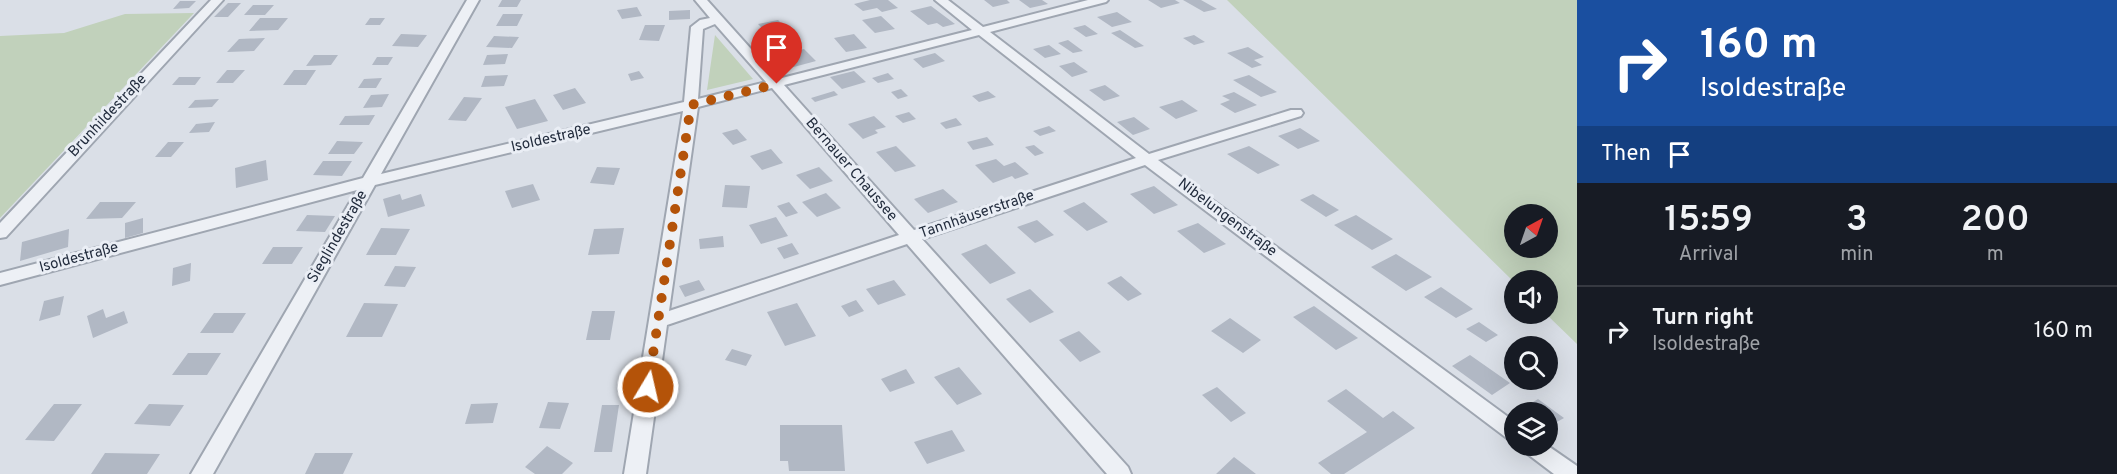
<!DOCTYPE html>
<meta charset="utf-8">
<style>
:root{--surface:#171b24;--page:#20242c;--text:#f1f3f6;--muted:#9ea1a6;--line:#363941}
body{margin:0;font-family:Overpass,sans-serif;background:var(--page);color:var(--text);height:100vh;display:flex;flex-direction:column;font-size:22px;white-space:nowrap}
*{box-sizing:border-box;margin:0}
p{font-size:20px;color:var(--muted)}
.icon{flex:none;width:33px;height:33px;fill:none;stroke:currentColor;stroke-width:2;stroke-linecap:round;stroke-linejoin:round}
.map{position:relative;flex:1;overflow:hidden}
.side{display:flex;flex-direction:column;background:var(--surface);width:540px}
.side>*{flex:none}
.top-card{background:#1a4fa0;color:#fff;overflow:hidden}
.needle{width:39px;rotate:40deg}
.fabs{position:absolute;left:1504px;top:204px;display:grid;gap:12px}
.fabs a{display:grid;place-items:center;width:54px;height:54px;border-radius:50%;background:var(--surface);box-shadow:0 6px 24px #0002;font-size:30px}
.pin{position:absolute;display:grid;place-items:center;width:51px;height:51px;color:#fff;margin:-62px -26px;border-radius:50% 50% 50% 0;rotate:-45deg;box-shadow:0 0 6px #0007}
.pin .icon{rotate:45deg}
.me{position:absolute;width:66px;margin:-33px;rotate:9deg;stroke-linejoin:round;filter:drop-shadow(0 0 4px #0008)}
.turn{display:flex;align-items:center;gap:21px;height:126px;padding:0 24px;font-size:27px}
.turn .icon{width:78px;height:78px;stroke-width:2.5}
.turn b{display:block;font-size:42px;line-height:51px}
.then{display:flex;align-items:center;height:57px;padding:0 24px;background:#0003;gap:12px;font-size:22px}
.eta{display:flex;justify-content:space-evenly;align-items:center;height:102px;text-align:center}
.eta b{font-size:36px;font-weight:600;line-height:42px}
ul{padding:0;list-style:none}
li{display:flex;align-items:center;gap:18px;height:90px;padding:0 24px;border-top:2px solid var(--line)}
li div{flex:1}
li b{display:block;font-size:22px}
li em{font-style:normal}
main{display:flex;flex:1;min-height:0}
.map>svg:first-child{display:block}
.green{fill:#c1d1bb;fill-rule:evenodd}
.building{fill:#b1b8c4}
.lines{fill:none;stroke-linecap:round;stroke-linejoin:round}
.minor-casing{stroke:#9fa6b1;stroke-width:4}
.minor{fill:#edf0f5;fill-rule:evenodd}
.route{stroke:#b45309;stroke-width:10;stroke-dasharray:0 18}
.labels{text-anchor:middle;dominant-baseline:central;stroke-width:6;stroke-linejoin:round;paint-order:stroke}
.street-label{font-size:15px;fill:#232d3e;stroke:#eaeef5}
</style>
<main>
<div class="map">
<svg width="1577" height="474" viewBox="0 0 1577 474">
<rect width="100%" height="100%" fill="#dadfe7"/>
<path class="green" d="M1227 0H1577V344L1546 314 1548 280H1515V283ZM1515 214H1548V248H1515Z
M194 13 0 218V36L64 33 125 14Z
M715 35 753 79 707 90Z"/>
<path class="building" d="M502 0H521L517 7H498Z
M870 0H888L898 8 882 12 877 8 863 11 854 4Z
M984 0H1007L1010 3 993 7Z
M1019 0H1042L1048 4 1030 8Z
M1148 0H1175L1180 3 1161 8Z
M1183 0H1201L1217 9 1204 12Z
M180 1H196L189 8 173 9Z
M228 3H241L228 17H214Z
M253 5H274L265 15H244Z
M931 6 955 24 943 27 937 23 928 25 910 11Z
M637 7 642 16 622 19 617 10Z
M690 10V19L669 20V11Z
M1117 12 1132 22 1112 27 1097 17Z
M503 14H523L517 26H496Z
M881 16 895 29 875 33 862 20Z
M260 18H288L278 30 249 31Z
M370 18H385L380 25H365Z
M778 20 788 30 768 34 758 24Z
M645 25H665L659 41 639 40Z
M1085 25 1098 34 1086 37 1073 28Z
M1120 30 1144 46 1135 48 1111 33Z
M401 34 427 35 418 47 392 46Z
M854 34 867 48 846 52 834 38Z
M1194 35 1205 42 1194 45 1183 38Z
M494 36 519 37 512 48 486 47Z
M265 38 254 51 227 52 239 39Z
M1068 40 1083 51 1073 53 1058 43Z
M1049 45 1061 54 1045 58 1033 49Z
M1248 47 1264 57 1254 60 1262 65 1252 68 1227 53Z
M804 49 816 61 790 68 778 56Z
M935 53 945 61 923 68 913 59Z
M508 54 505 64 483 65 487 55Z
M314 55H338L331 65 306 66Z
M377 57H393L388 65H372Z
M1074 62 1088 72 1072 77 1059 66Z
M227 70H245L233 83H216Z
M294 70H316L306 85H283Z
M639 71 644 78 631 81 628 74Z
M854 71 866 82 842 89 830 77Z
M888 73 894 79 878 83 872 78Z
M508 75 504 86 481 87 485 76Z
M1249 75 1277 92 1261 97 1233 80Z
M179 77H201L195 85H172Z
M382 78 376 88H358L364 79Z
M1105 85 1120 96 1104 101 1089 90Z
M575 88 586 103 563 110 553 95Z
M901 89 908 96 898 99 891 92Z
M834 91 838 95 815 102 811 98Z
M988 91 996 97 979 102 972 96Z
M1234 92 1257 105 1235 113 1220 104 1230 100 1222 96Z
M389 94 382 107 363 108 371 95Z
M464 97 482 98 466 121 448 120Z
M219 99 212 107 188 108 195 100Z
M535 99 548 121 517 129 505 107Z
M1182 100 1198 111 1176 119 1159 107Z
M909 112 916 119 903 123 895 116Z
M375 115 369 125H339L345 116Z
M874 116 886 127 875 130 878 133 863 139 848 124Z
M1134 117 1150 129 1133 135 1117 122Z
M956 118 962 125 946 129 940 123Z
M215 122 209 132 189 133 196 124Z
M1049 126 1056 131 1040 136 1033 131Z
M1300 128 1320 141 1298 149 1278 136Z
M737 129 747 140 733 145 722 133Z
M987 137 994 145 973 150 967 142Z
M337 141 363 142 354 154H328Z
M168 142H184L171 157H155Z
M1034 145 1044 153 1035 156 1025 147Z
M896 146 916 166 895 172 876 152Z
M1249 146 1280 165 1258 174 1227 154Z
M771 149 783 163 762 170 750 156Z
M996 159 1004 166 1015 162 1029 174 1015 179 1012 176 993 183 975 165Z
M266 160 268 180 236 188 235 168Z
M323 161H352L342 176 313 175Z
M597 167 620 168 614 185 590 183Z
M819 167 833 181 810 189 796 175Z
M533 184 540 200 512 208 505 191Z
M725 185 750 186 747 208 722 207Z
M1154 186 1178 205 1154 214 1130 194Z
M943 189 958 202 928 213 914 199Z
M826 193 841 208 817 217 802 202Z
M400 194 402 200 421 194 425 206 388 217 383 199Z
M1313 194 1339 210 1326 217 1300 200Z
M100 202H136L122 218 86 219Z
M789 202 798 213 786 217 777 206Z
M1084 202 1108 222 1087 231 1063 211Z
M307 215 335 216 325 232 296 231Z
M1356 215 1393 239 1372 250 1334 225Z
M776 217 788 236 761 244 749 225Z
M143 218V233L125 238V223Z
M1037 220 1054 235 1035 243 1017 227Z
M1198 223 1226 244 1204 253 1177 231Z
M381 228 410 229 396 255H366Z
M624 228 619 254 588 255 594 229Z
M69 229 68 247 20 261 22 242Z
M723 236 724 247 700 249 699 239Z
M792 243 799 254 784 259 777 248Z
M986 244 1016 273 990 284 961 254Z
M273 247H303L292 264H262Z
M1396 254 1432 277 1406 291 1371 267Z
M191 263 190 281 172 286 173 268Z
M395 266 416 267 405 287 384 286Z
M1121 276 1142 294 1128 301 1107 283Z
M699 280 705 290 685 297 679 286Z
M894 280 906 295 878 305 866 289Z
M1441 287 1473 309 1456 318 1424 297Z
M1030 289 1054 312 1030 323 1006 299Z
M64 296 60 315 39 321 44 301Z
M856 300 864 311 849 317 841 306Z
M364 303 398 304 382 337H346Z
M797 303 816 336 785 346 767 312Z
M1314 306 1358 338 1336 350 1293 317Z
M103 309 106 318 124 311 128 323 93 338 87 316Z
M592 311H615L610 340H586Z
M214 313H246L233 333H200Z
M1230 318 1261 340 1243 353 1211 331Z
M1479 322 1498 335 1486 342 1466 329Z
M1079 331 1101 352 1080 362 1059 340Z
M732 349 752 355 746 366 725 360Z
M188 353H221L207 375H172Z
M1470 355 1510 383 1492 395 1452 366Z
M959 367 982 394 957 405 934 377Z
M906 369 915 383 890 392 881 379Z
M1217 387 1246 413 1231 422 1202 395Z
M1346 389 1383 418 1393 411 1415 428 1344 474H1331L1318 463 1367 432 1327 401Z
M1538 399 1564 418 1548 427V412L1518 411Z
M548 402 569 403 560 429 539 428Z
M498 403 493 423 465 424 471 404Z
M54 404H82L54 441 25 440Z
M149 404 184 405 170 426 134 424Z
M602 405H619L612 452H594Z
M780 425H842L845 471H789L788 461H780Z
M952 430 965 451 927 464 914 442Z
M547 446 573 463 562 474H535L525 467Z
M105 453 160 454 147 474H91Z
M315 453H353L343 474H305Z
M1234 457 1256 474H1216Z"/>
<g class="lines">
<g class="minor-casing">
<path id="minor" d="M211 0H223L6 237 0 238V223Z
M467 0H479L381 174 684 102 691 27 700 20 710 18 695 0H707L778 79 972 30 935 0H948L983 27 1088 0H1108L1106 2 990 32 1149 154 1291 110H1301L1303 113 1301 116 1158 160 1515 422V442L1508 439 1145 165 922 239 1128 467 1131 474H1107L907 244 667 325 646 474H624L683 111 375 185 213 474H191L357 190 0 285V273L363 178ZM715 24 766 82 698 99 703 29ZM979 35 1136 158 914 230 784 85ZM772 88 899 235 669 311 698 107Z
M1522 446H1548L1577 466V474H1554L1525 452Z"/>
</g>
<use href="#minor" class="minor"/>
</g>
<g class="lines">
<path class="route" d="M648 387 691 105 777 84"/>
</g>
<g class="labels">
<g class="street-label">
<text transform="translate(108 116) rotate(-47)">Brunhildestraße</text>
<text transform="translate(551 139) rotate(-13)">Isoldestraße</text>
<text transform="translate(851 170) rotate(49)">Bernauer Chaussee</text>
<text transform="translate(977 215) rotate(-19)">Tannhäuserstraße</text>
<text transform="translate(1227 218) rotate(37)">Nibelungenstraße</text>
<text transform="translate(338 237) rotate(-60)">Sieglindestraße</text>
<text transform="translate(79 258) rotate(-15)">Isoldestraße</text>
</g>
</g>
</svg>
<div class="fabs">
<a><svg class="needle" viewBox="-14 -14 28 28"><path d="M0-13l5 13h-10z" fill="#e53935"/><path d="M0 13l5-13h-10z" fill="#9ea1a6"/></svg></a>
<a><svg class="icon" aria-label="sound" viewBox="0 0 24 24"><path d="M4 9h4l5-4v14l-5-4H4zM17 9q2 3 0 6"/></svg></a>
<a><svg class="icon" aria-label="search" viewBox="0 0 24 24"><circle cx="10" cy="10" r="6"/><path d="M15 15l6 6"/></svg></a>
<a><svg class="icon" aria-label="layers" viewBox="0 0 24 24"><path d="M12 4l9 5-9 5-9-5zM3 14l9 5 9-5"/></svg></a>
</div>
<div class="pin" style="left:777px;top:84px;background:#d93025"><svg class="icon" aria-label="arrive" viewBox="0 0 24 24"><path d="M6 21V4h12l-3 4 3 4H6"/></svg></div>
<svg class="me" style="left:648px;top:387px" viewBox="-20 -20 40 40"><circle r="17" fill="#b45309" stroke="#fff" stroke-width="3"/><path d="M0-11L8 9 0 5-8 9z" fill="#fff"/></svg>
</div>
<section class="side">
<div class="top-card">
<div class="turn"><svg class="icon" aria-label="right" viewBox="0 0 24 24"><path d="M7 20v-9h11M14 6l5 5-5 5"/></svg><div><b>160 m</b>Isoldestraße</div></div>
<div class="then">Then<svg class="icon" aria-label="arrive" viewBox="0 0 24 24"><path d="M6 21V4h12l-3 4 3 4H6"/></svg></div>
</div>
<div class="eta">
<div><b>15:59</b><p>Arrival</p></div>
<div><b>3</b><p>min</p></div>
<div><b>200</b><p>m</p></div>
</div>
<ul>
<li><svg class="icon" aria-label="right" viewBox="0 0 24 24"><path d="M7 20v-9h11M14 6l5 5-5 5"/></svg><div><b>Turn right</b><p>Isoldestraße</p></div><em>160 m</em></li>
</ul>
</section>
</main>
